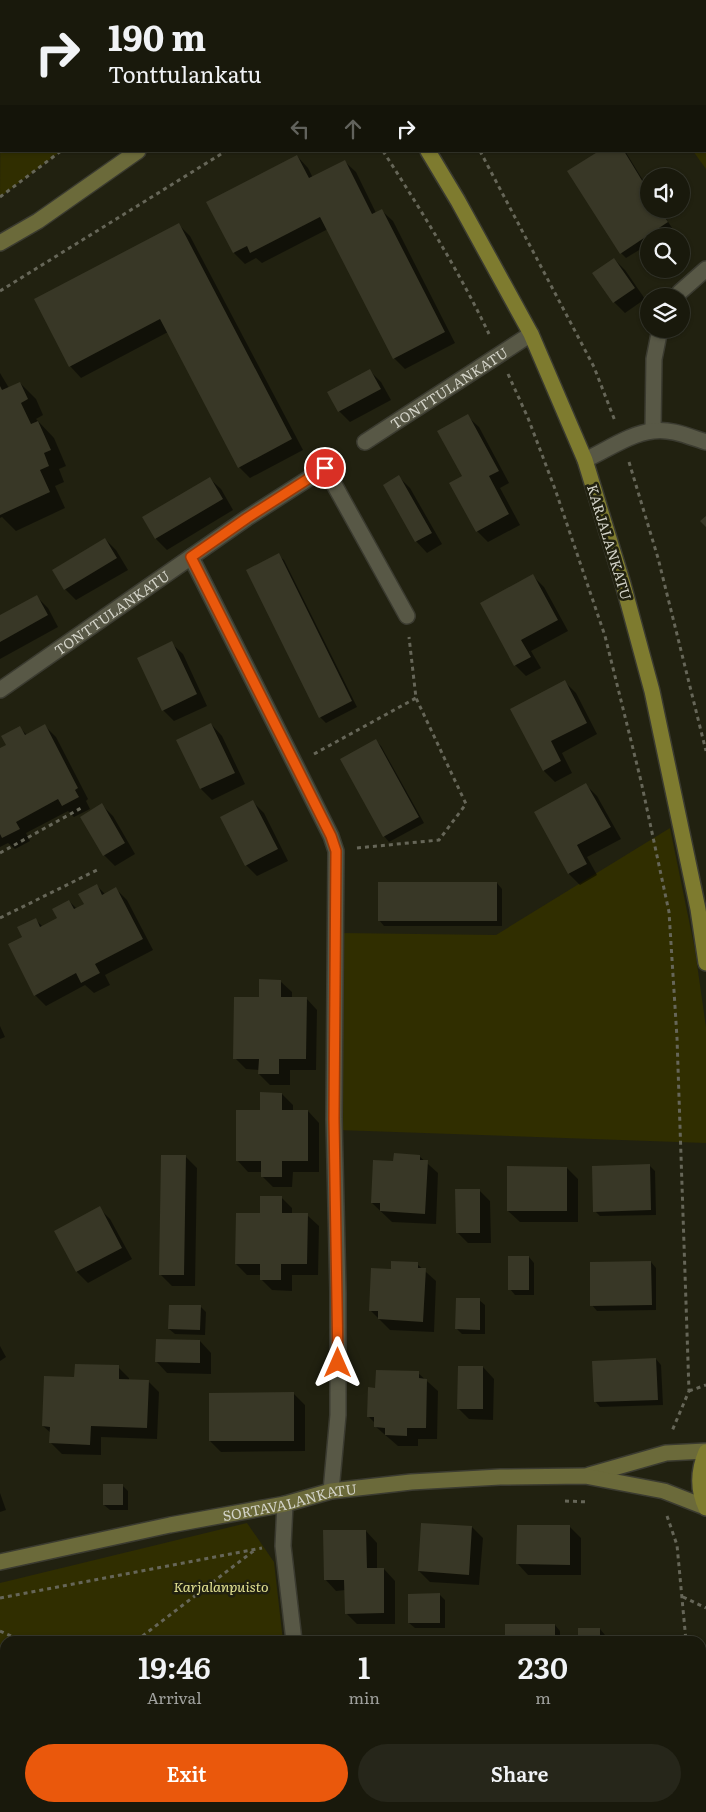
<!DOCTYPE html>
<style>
:root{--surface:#19190c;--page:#26261a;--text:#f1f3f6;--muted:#9fa09d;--line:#37382d;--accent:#ea580c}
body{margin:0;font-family:Literata,serif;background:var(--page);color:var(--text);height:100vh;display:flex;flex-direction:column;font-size:19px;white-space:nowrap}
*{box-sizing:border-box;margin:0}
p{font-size:16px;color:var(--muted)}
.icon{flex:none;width:28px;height:28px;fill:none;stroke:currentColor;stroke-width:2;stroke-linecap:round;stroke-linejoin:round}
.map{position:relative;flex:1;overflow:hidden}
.panel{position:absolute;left:0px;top:1636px;width:706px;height:176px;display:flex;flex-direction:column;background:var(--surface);border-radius:15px 15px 0 0;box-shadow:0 1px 4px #0004,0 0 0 1px var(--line)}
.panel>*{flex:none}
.guide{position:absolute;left:0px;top:0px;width:706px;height:152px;box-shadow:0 1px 4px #0004,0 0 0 1px var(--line);background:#19190c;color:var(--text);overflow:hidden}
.controls{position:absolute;left:640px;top:168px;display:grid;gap:10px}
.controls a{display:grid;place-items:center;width:50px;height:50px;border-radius:50%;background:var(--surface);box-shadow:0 1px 4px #0004,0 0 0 1px var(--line);font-size:25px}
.pin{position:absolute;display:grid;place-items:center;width:42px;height:42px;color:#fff;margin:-21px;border:2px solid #fff;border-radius:50%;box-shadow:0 1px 5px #0007}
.me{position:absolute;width:55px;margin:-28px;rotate:0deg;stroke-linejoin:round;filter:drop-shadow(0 0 4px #0008)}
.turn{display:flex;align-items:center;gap:18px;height:105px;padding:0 25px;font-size:22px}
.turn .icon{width:65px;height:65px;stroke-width:2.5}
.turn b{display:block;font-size:35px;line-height:42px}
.lanes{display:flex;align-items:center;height:48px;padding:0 25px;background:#0003;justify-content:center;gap:25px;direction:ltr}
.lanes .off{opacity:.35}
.eta{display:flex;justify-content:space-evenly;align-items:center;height:85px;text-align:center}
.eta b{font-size:30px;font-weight:600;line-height:35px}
.cta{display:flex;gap:10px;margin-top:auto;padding:10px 25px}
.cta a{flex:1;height:58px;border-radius:30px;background:var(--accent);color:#fff;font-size:20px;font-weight:600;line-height:58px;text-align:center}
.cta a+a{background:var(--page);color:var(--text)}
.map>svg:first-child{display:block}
.green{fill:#302e00}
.shadow{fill:#0007}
.building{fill:#383726}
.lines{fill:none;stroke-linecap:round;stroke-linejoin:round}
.lane-casing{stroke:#3b3b30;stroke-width:18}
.street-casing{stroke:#3b3b30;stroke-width:18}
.secondary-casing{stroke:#3b3b30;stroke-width:18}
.primary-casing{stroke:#3b3b30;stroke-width:18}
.path{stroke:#666658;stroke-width:3;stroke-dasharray:4 4;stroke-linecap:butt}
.lane{stroke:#585846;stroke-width:15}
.street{stroke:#585846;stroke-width:15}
.secondary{stroke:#6b6a3a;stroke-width:15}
.primary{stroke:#7e7b2f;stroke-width:15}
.route-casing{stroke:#983908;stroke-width:12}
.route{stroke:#ea580c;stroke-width:9}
.labels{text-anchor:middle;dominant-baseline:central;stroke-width:5;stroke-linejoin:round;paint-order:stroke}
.street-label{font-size:14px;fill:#d3d3c8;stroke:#212110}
.park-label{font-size:14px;font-style:italic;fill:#e1e092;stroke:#212110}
</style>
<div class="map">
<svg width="706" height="1812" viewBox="0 0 706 1812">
<rect width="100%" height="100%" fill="#212110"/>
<path class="green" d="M63 0H240L61 1Z
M1 45V151H61L0 197Z
M705 73H706V169L693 151H705Z
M670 828 695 950 706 1027V1143L338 1130 340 933 496 935Z
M247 1523 274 1562 283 1641H5V1808H288V1812H0V1583Z"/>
<path class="shadow" d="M523 0H559L560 1H521Z
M602 0H706V18L705 19V1H601Z
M601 151H625L649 190V209H660L672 228 660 236H649V244L626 258 621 253Z
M297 156 308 168 313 178 344 161 356 172 376 213 381 210 393 221 455 343 405 369 394 358 328 229 262 263 256 258 245 264 234 253Z
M179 225 190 236 303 450 250 478 239 467 168 332 81 378 70 366 36 300Z
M614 259 625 270 645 299 625 313 614 302Z
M370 371 381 382 391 400 350 422 339 411Z
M0 373 9 388 20 383 36 399 43 415 36 419 54 438 66 466 59 469 64 482 55 486 65 508 16 531 2 517 0 518Z
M467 416 479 427 509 483 500 488 520 525 488 542 477 531 463 476Z
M399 477 410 488 442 544 427 553 416 541 384 485Z
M209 478 221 489 233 510 167 550 156 539 143 518Z
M105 539 116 550 128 570 76 600 65 589 53 570Z
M278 555 284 560 357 707 326 723 320 717 247 570Z
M533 576 544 587 568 631 531 651 541 668 526 676 515 665Z
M37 597 48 608 58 627 0 659V617Z
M171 643 183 654 207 706 174 721 163 710Z
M565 682 576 693 597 734 562 753 572 773 555 782 544 771Z
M211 724 222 736 245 784 212 800 201 789Z
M45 726 56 737 88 799 86 801 90 809 74 817 68 811 26 833 30 841 15 849 8 843 0 847V749L7 745 20 728 27 735Z
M376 741 381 746 424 823 389 842 384 836Z
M586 785 597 796 621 839 587 857 597 875 580 885 569 874Z
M253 802 264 813 288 861 257 876 246 865Z
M102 805 113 816 135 854 115 866 104 855Z
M497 883 502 889V926H384L379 920Z
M97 886 105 894 116 889 127 900 153 950 105 975 110 985 94 993 85 985 46 1006 35 995 24 937 35 919 43 927 58 919 69 901 77 909 86 905Z
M280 981 292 992V998H306L317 1010 316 1070H290V1085H270L259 1074V1070L246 1069 235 1058Z
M0 1026 5 1037 0 1039Z
M282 1094 293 1105V1111H308L319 1123V1172H293L292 1187H273L262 1176V1172H248L237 1160 261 1111Z
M419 1156 438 1173 436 1224 392 1222 372 1203 395 1163Z
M186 1157 197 1168 195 1286H172L160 1274Z
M650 1166 655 1171 656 1215 600 1216 595 1211Z
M567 1168 578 1179V1222H520L508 1211Z
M479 1190 490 1201 491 1243H468L457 1232Z
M281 1197 292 1208V1215H307L319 1226 318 1275H292V1291L272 1290 261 1279V1275H247L236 1264 261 1214Z
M99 1208 110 1219 132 1259 88 1283 77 1272 55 1231Z
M529 1257 534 1263V1295H515L510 1289Z
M651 1262 656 1268V1310L597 1311 592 1305Z
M417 1264 436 1281 434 1332 390 1330 370 1310 392 1270Z
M479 1300 485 1305V1334H462L457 1329Z
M201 1307 206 1312 205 1335 175 1334 169 1329Z
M200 1341 211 1353V1374L167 1373 156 1361Z
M0 1346 6 1357 0 1361Z
M656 1359 661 1365 663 1405 600 1407 595 1401Z
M118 1367 129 1378V1380L148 1381 159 1392 157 1439 101 1437V1455L62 1454 50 1442 51 1433 43 1426 75 1379Z
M483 1367 494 1379 493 1420 469 1419 458 1408Z
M418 1373 438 1391 437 1439H418V1446H398L376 1427V1424L369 1417 376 1389Z
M293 1393 305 1405V1451L221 1452 210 1441Z
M122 1485 128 1491V1510H110L104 1505Z
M0 1493 6 1510 0 1512Z
M472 1527 483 1538 479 1585 430 1582 419 1571Z
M570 1527 581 1538V1575H528L517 1563Z
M366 1531 377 1543V1569H384L395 1581V1624H357L346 1613V1590L336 1591 325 1579Z
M440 1595 445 1600V1628H415L409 1623Z
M555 1625 560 1631V1641L506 1640Z
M600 1629 605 1635V1641L579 1640Z"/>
<path class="building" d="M599 151H624L649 192V209H659L668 222 620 254 567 171Z
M297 155 309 178 345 160 372 214 382 209 445 332 393 359 320 217 250 253 247 246 233 253 206 202Z
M179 223 292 439 238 468 160 319 69 367 34 299Z
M614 258 635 288 613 303 592 273Z
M370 369 381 389 338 412 327 392Z
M20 382 28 399 21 403 31 424 38 421 51 450 44 453 49 466 40 470 50 492 0 515V386L2 390Z
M468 414 499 471 489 476 509 514 476 532 449 483 462 476 437 431Z
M399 475 432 533 415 542 383 485Z
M210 477 223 499 155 539 142 517Z
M706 516V527L700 521Z
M105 538 117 558 64 590 52 570Z
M279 553 352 701 319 718 246 570Z
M533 574 558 620 521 640 531 657 514 666 480 603Z
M37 595 48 615 0 642V615Z
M172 641 197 694 162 711 137 658Z
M565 680 587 723 551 741 561 761 543 771 510 709Z
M211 723 235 773 200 789 176 740Z
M45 724 78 788 75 790 79 797 62 806 58 799 16 822 20 829 2 838 0 834V748L6 745 1 736 20 726 25 735Z
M376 739 419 817 383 837 340 759Z
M586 783 611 827 577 845 587 864 568 874 534 812Z
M253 800 278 849 245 866 220 817Z
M102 803 125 843 103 856 80 817Z
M378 882H497V921H378Z
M97 884 102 895 116 887 143 939 95 964 100 973 81 983 76 973 34 996 8 944 22 937 17 927 36 918 40 927 57 918 52 909 69 900 74 909 84 904 78 894Z
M259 979 281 980V997H307L306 1059H279V1074H258L259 1059H233L234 997H259Z
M260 1092 282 1093V1110H308V1161H282V1177H261V1161H236V1110H260Z
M394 1153 420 1155V1160H428L425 1214 380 1211V1203H371L373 1160 393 1161Z
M161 1155H186L184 1275H159Z
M650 1164 651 1210 593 1212 592 1166Z
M507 1166 567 1167V1211H507Z
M455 1189H480V1233H456Z
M260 1196H282V1213H308L307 1264H281V1280H260V1264H235L236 1213H260Z
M100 1206 122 1248 76 1272 54 1231Z
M508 1256H529V1290H508Z
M391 1261 418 1262V1268H426L423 1322 378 1319V1311H369L371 1268 391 1269Z
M651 1261 652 1305 590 1306V1262Z
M456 1298H480V1330L455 1329Z
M169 1305H201L200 1330 168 1329Z
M156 1339 200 1340V1363L155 1362Z
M656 1358 658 1400 594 1402 592 1361Z
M75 1364 119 1365V1379L149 1380 147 1428 91 1426 90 1445 49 1443 50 1427 42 1426 44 1376 74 1377Z
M458 1366H483V1409H457Z
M376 1370 419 1371V1378L427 1379 426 1428H407V1436L385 1435V1428L374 1427V1417H367L368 1387 375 1388Z
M294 1392V1441H209V1393Z
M103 1484H123V1505H103Z
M421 1523 472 1526 469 1575 418 1571Z
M517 1525H570V1565L516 1564Z
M323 1530H366L367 1568H384V1613L345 1614 344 1580H324Z
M440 1593V1623H408V1594Z
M505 1624H555V1641H505Z
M578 1628H600V1641H578Z"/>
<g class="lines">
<g class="lane-casing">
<path id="lane" d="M325 468 407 616"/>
</g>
<g class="street-casing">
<g id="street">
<path d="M384 1 387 0"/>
<path d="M677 296 680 292 706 269"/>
<path d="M653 430 654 359 660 329"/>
<path id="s1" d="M365 442 531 334"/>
<path d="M585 460C605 451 631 433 653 431 670 428 690 437 706 442"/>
<path d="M191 557 295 764 331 836 336 851 334 1119 338 1293V1415L331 1491"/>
<path id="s2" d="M0 690 247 518 325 468"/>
<path d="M285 1504 283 1546 294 1641"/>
<path d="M301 1808V1812"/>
</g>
</g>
<g class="secondary-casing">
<g id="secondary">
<path d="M0 243 38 221 138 151"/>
<path d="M589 1475 666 1453 706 1451"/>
<path id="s3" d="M0 1562 170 1525 285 1504 331 1491 411 1482 500 1477 585 1476 664 1491 705 1507"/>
</g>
</g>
<g class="primary-casing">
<path id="primary" d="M343 0V1
M428 151 458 201 531 334 585 460 623 584 652 691 698 909 706 963
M706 1452C698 1471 697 1489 706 1508"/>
</g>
<path class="path" d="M240 1V0
M258 1V0
M383 151C421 210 459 271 489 334
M480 151 594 367 615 421
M0 197 61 151
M0 291 226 151
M508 374 528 418 555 489 605 636 641 781 669 912 677 1038 689 1391 672 1431
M629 462 658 558 706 751
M314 754 416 698
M357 848 439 840 466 804 416 698 409 637
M0 853 83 807
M0 918 97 870
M689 1391 706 1385
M565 1501 588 1502
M667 1516 677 1545 686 1641
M683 1597 706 1608
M0 1598 262 1548
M0 1631 22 1641
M136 1641 256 1549
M0 1750 5 1746
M693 1808V1812"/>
<use href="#lane" class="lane"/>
<use href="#street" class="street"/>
<use href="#secondary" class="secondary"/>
<use href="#primary" class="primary"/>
</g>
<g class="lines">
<g class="route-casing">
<path id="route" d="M325 468 247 518 191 557 295 764 331 836 336 851 334 1119 338 1363"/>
</g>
<use href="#route" class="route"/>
</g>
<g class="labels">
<g class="street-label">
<text stroke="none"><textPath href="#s1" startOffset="100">TONTTULANKATU</textPath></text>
<text transform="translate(610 542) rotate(73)">KARJALANKATU</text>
<text stroke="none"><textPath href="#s2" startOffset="136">TONTTULANKATU</textPath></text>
<text stroke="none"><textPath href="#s3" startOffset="296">SORTAVALANKATU</textPath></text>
</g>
<g class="park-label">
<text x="221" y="1586">Karjalanpuisto</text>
</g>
</g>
</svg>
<div class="controls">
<a><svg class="icon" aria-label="sound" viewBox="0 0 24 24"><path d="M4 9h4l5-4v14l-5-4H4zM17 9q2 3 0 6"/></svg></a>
<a><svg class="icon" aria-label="search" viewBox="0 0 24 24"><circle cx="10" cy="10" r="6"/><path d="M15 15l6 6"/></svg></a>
<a><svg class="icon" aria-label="layers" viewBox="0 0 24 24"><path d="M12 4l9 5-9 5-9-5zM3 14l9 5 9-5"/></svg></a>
</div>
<div class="pin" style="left:325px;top:468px;background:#d93025"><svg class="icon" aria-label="arrive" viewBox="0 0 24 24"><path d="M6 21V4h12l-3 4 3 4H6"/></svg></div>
<svg class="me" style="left:338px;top:1363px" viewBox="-20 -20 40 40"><path d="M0-17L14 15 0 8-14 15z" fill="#ea580c" stroke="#fff" stroke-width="4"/></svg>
<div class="guide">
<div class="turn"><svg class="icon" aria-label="right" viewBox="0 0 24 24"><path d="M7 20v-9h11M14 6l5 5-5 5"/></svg><div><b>190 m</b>Tonttulankatu</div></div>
<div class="lanes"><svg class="icon off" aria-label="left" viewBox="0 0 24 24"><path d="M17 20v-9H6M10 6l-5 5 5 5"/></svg><svg class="icon off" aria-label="ahead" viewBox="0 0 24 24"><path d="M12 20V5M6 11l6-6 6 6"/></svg><svg class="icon" aria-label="right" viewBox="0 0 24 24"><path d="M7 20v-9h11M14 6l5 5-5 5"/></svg></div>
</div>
<section class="panel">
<div class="eta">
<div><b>19:46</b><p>Arrival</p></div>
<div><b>1</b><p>min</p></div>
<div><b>230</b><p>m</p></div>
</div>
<div class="cta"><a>Exit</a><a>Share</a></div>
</section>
</div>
